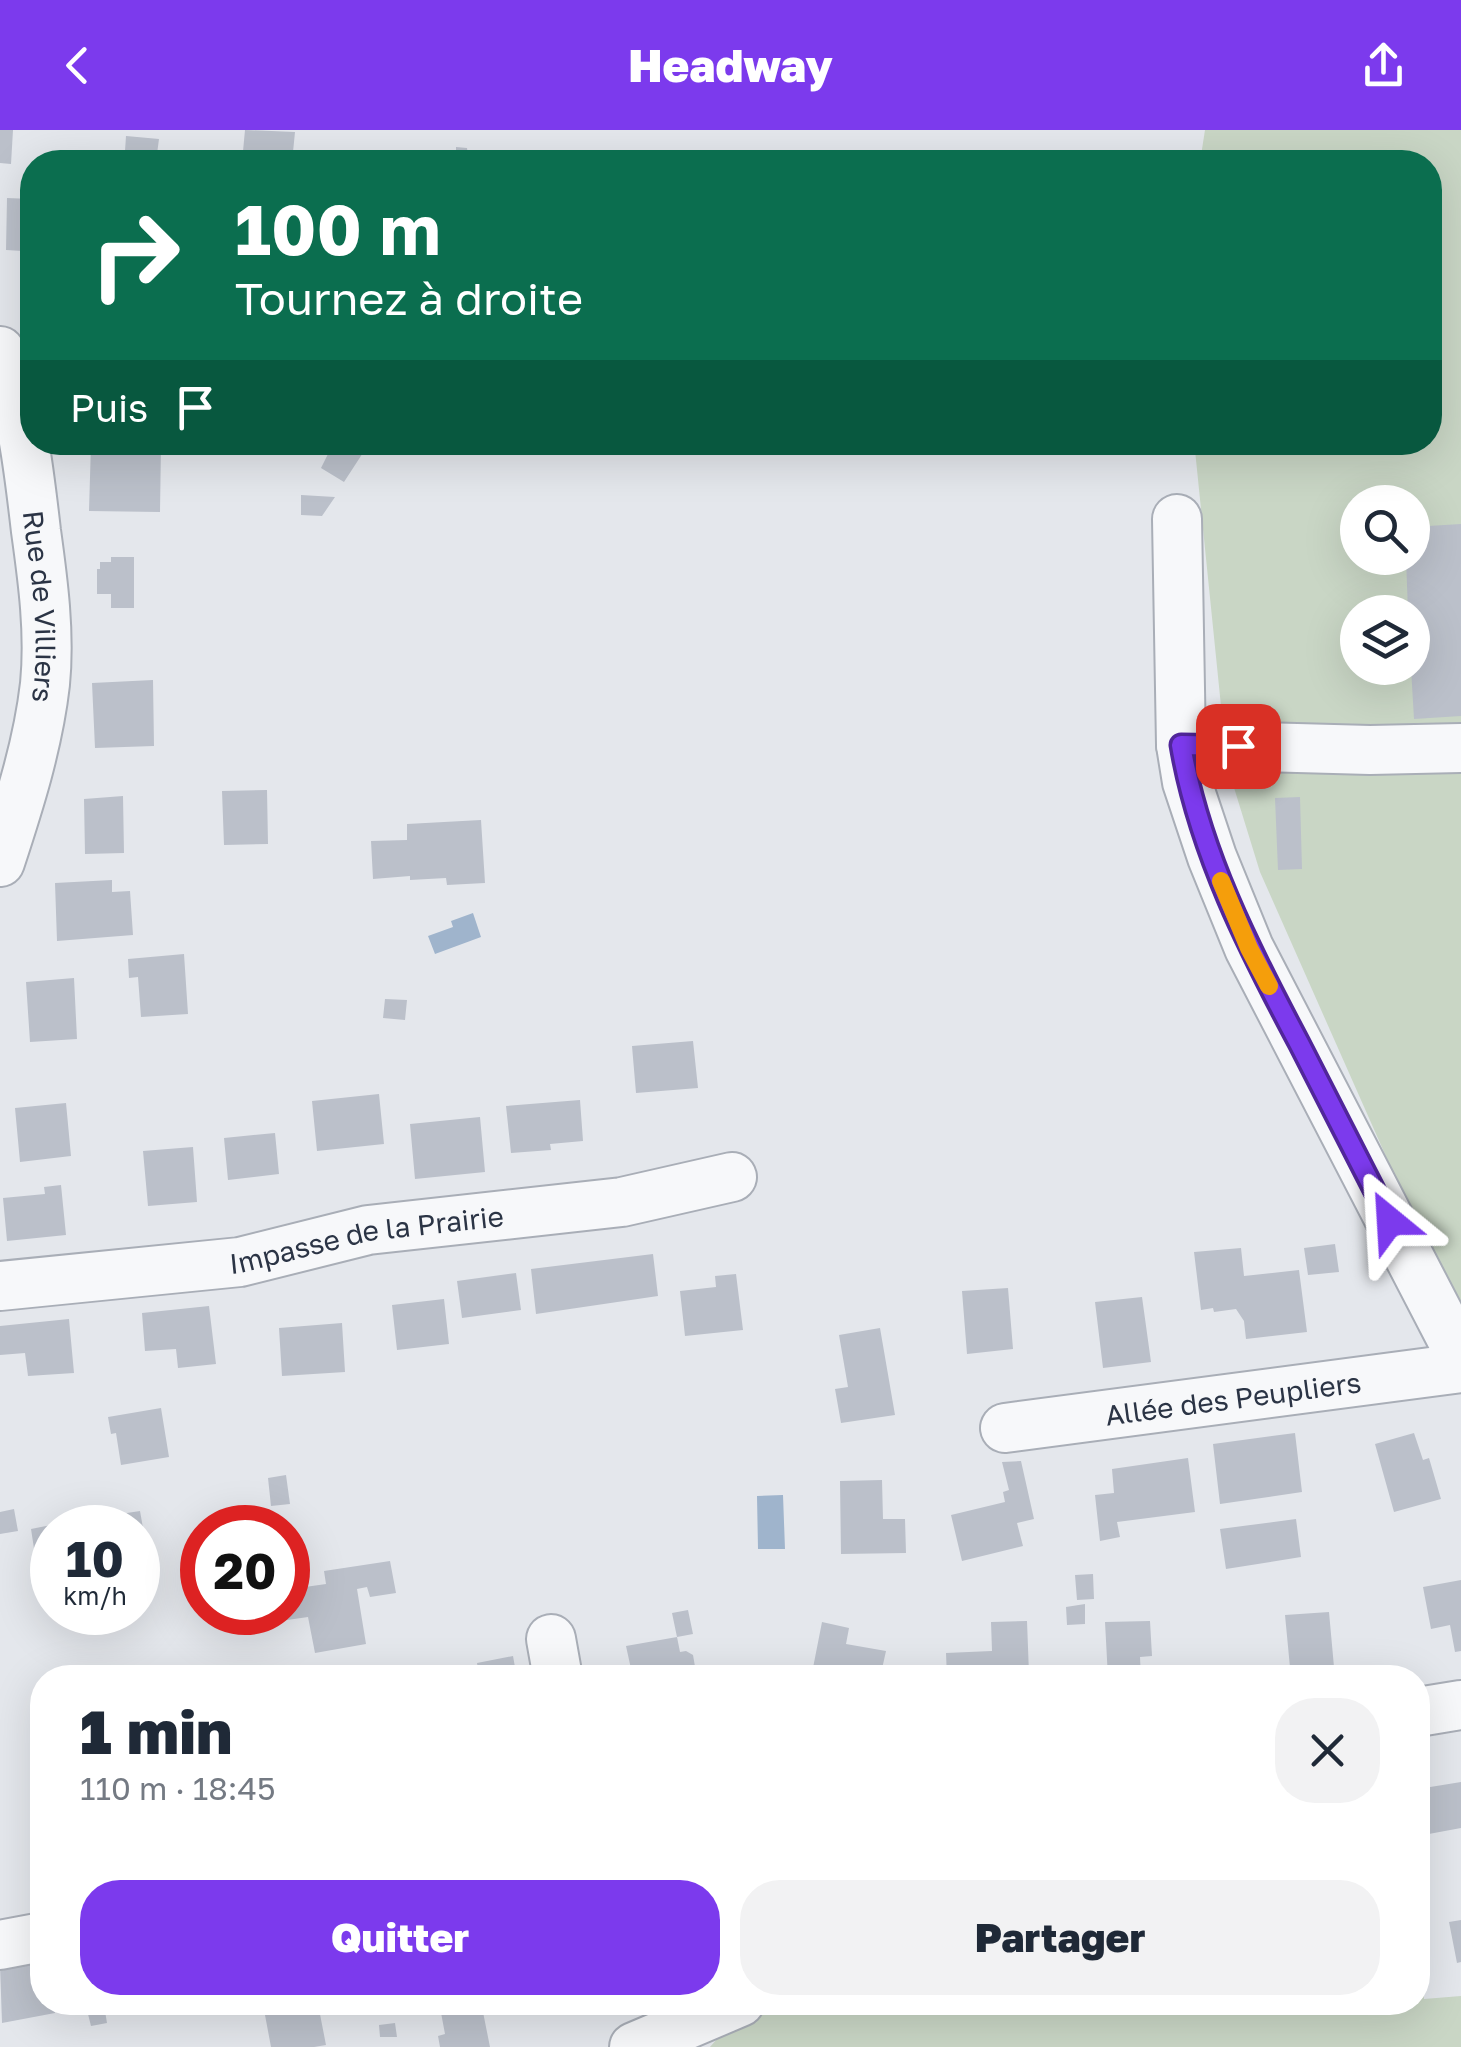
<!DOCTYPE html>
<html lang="fr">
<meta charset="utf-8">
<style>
:root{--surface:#fff;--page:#f2f2f3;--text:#1f2937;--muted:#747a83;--accent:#7c3aed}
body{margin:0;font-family:"Golos Text",sans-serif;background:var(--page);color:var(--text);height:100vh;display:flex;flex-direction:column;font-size:38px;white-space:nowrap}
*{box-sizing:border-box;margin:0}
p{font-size:32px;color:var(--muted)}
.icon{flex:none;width:55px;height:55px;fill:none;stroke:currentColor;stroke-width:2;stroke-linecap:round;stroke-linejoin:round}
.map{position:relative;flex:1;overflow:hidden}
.sheet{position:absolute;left:30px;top:1535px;width:1400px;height:350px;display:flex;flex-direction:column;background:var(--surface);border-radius:40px;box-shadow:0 10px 40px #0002}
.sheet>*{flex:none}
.banner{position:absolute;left:20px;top:20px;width:1422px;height:305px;border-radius:40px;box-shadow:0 10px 40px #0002;background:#0b6e4f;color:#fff;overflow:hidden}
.controls{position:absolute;left:1340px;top:355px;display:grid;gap:20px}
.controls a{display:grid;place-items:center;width:90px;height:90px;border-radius:50%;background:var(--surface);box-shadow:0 10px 40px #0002;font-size:50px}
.speed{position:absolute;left:30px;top:1375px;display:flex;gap:20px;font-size:50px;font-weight:700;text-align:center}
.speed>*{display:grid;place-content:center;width:130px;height:130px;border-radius:50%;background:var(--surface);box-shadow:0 10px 40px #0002;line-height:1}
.speed small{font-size:25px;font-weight:400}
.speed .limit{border:15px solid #d22;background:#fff;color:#111}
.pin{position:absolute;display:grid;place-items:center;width:85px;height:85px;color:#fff;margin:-42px;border-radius:20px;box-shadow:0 5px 15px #0006}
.me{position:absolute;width:110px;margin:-55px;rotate:333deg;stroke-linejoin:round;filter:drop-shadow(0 0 8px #0008)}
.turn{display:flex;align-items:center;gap:35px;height:210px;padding:0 50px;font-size:45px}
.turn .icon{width:130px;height:130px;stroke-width:2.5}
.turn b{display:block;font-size:70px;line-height:85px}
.then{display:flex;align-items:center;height:95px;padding:0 50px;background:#0003;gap:20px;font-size:38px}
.round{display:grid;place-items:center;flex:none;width:105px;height:105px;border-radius:40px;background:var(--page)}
.overview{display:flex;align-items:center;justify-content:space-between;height:170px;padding:0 50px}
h1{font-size:60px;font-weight:800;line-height:75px}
.cta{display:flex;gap:20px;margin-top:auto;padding:20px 50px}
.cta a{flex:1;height:115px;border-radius:40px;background:var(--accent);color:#fff;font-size:40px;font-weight:800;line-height:115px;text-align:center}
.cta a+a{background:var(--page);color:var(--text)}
header{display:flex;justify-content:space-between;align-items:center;height:130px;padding:0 50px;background:var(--accent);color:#fff;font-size:45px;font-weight:800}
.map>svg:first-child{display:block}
.green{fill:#c9d6c5;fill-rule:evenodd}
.water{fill:#9fb4cc}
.building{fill:#bbc0ca}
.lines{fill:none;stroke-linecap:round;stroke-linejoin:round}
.minor-casing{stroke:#a9aeb7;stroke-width:52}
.minor{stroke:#f7f8fa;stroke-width:48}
.route-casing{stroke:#51269a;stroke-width:25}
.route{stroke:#7c3aed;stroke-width:18}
.slow{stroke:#f59e0b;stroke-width:18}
.labels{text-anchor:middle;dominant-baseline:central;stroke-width:10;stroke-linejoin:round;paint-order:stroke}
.street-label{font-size:28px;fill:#2b3445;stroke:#f4f6f9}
</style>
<header><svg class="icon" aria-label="back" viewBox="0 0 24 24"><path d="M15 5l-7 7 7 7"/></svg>Headway<svg class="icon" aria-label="share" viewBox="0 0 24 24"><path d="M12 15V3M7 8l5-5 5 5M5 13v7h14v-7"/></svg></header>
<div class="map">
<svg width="1461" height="1917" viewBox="0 0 1461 1917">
<rect width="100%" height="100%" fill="#e4e7ec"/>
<path class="green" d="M1205 0H1461V1188L1458 1189 1260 742 1227 635 1195 320V313L1430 312V32H1200ZM1358 372H1412V428H1358ZM1358 482H1412V538H1358Z
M1421 1790 1424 1869 1461 1866V1917H710L739 1884 782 1873 1418 1872V1791Z"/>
<path class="water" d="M473 783 481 807 435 824 428 806 453 797 451 791Z
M783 1365 785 1419H758L757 1366Z"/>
<path class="building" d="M0 0H13L11 34 0 33Z
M245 0 295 2 292 32H242Z
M126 6 159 9 157 24 125 21Z
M456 17 467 18 469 32H456Z
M7 68 32 69V158H23V121L6 120Z
M182 312H231L230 324 182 322Z
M334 312H370L344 352 321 338Z
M91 314 161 316 160 382 89 381Z
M301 365 335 367 322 386 301 385Z
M1461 394V586L1414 589 1411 538 1412 482H1408L1406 428H1412V397Z
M111 427H134V478H111V464H97V439H100V432H111Z
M153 550 154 616 95 618 92 553Z
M267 660 268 714 224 715 222 661Z
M123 666 124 723 85 724 84 669Z
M1300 667 1302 739 1278 740 1275 668Z
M481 690 485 753 447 755 446 748 410 750V746L373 749 371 711 407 710V694Z
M112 750V762L130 761 133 805 57 811 55 753Z
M184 824 188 884 141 887 138 847 129 848 128 829Z
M74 848 77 909 30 912 26 852Z
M385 869 407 870 405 890 383 888Z
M693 911 698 958 636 963 632 916Z
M379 964 384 1014 317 1021 312 971Z
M580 970 583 1011 550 1014 551 1020 511 1023 506 976Z
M66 973 71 1026 20 1032 15 978Z
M480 987 485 1042 415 1049 410 994Z
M275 1003 279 1044 228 1050 224 1008Z
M193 1017 197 1072 148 1076 143 1021Z
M61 1055 66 1105 7 1111 3 1068 45 1064 44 1057Z
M1335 1114 1339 1142 1308 1145 1304 1118Z
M1241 1118 1244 1146 1299 1140 1307 1202 1246 1209 1244 1191 1236 1179 1214 1182 1213 1178 1201 1180 1194 1122Z
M653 1124 658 1166 536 1184 531 1139Z
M516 1143 521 1180 462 1188 457 1151Z
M736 1144 743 1200 685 1206 680 1161 716 1157 715 1146Z
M1008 1158 1013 1219 967 1224 962 1161Z
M1142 1167 1151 1232 1103 1238 1095 1172Z
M444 1169 449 1214 397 1220 392 1175Z
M209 1176 216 1234 178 1238 176 1219 145 1221 142 1183Z
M69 1189 74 1243 28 1246 25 1223 0 1225V1196Z
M342 1193 345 1242 282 1246 279 1198Z
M880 1198 895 1285 841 1293 835 1259 848 1257 839 1205Z
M161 1278 169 1327 121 1335 116 1303 111 1304 108 1287Z
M1295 1303 1302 1362 1220 1374 1213 1314Z
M1414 1303 1423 1330 1429 1328 1441 1369 1394 1382 1375 1314Z
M1188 1328 1195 1382 1117 1392 1120 1407 1100 1411 1095 1365 1114 1363 1112 1339Z
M1021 1331 1034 1389 1017 1393 1023 1416 962 1431 951 1385 1005 1372 1003 1362 1009 1360 1002 1332Z
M286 1345 290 1374 271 1376 268 1348Z
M882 1350 883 1389H905L906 1423 841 1424 840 1351Z
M14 1379 18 1401 0 1404V1382Z
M140 1381 150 1437 138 1439V1398H82L81 1390Z
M1296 1389 1301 1427 1226 1439 1220 1399Z
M51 1395 52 1435 37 1438 31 1399Z
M390 1431 396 1463 370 1467 367 1457 357 1459 366 1514 315 1523 308 1487 266 1493 264 1482H288V1454L304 1451 305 1457 326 1454 324 1441Z
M1093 1444 1094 1469 1077 1470 1075 1445Z
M1461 1450V1521L1455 1522 1450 1495 1431 1499 1423 1457Z
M1085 1474V1494L1067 1495 1066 1477Z
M688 1480 693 1504 677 1507 672 1483Z
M1329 1482 1335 1548H1291L1285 1485Z
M1027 1491 1029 1544 1012 1545V1548H947L946 1523 992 1521 991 1492Z
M1150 1491 1152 1526 1140 1527 1141 1548H1108L1105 1492Z
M822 1492 849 1498 846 1514 886 1521 880 1548H811Z
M677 1507 680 1522 686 1521 693 1525 697 1548H633L626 1516Z
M513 1526 517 1548H452L451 1543 478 1539 477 1533Z
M42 1585V1619H40L35 1586Z
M1461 1652V1698L1418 1706V1659Z
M1461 1790V1832L1457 1833 1449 1792Z
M42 1826V1872H53L55 1883 2 1893 0 1835Z
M439 1872H481L490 1917H440L438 1906 445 1904Z
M318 1874 326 1915 314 1917H271L265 1885Z
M105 1881 107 1893 91 1896 88 1884Z
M395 1893 397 1907H380L379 1895Z"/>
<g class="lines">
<g class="minor-casing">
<g id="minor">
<path id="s1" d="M0 221C22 279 29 340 36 401 43 451 50 503 45 554 38 615 19 674 0 732"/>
<path d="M1177 389 1181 615 1187 652 1212 727 1249 818 1461 1227"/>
<path d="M1181 615 1370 620 1461 618"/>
<path id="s2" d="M0 1156 240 1132 368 1100 622 1072 732 1047"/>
<path id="s3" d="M1005 1298 1461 1238"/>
<path d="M551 1509 558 1548"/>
<path d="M1418 1582 1461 1575"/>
<path d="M0 1815 42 1807"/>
<path d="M634 1917 740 1872"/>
</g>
</g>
<use href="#minor" class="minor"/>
</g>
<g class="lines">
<g class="route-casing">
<path id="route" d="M1238 616 1181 615C1199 721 1249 819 1299 913 1329 972 1360 1032 1390 1091"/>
</g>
<use href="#route" class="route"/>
<path class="slow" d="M1221 751 1249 818 1269 856"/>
</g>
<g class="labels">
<g class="street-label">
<text stroke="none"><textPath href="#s1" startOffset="260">Rue de Villiers</textPath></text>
<text stroke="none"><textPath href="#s2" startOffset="370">Impasse de la Prairie</textPath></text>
<text stroke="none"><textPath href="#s3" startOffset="230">Allée des Peupliers</textPath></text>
</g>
</g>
</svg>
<div class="controls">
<a><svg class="icon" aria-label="search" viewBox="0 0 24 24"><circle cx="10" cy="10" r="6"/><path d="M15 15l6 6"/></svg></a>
<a><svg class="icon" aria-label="layers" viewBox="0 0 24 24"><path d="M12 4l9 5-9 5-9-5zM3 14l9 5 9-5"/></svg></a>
</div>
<div class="speed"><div>10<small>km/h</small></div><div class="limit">20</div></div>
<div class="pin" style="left:1238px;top:616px;background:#d93025"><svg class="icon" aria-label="arrive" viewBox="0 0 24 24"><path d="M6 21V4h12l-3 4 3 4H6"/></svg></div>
<svg class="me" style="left:1390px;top:1091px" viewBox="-20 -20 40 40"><path d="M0-17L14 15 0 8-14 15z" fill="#7c3aed" stroke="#fff" stroke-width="4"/></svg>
<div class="banner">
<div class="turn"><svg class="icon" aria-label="right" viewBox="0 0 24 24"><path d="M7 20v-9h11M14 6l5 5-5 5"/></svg><div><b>100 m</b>Tournez à droite</div></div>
<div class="then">Puis<svg class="icon" aria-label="arrive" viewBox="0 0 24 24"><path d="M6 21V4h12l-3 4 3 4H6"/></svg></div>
</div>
<section class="sheet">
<div class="overview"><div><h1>1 min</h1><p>110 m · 18:45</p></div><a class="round"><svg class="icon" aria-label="close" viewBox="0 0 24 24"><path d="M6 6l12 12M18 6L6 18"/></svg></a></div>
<div class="cta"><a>Quitter</a><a>Partager</a></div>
</section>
</div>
